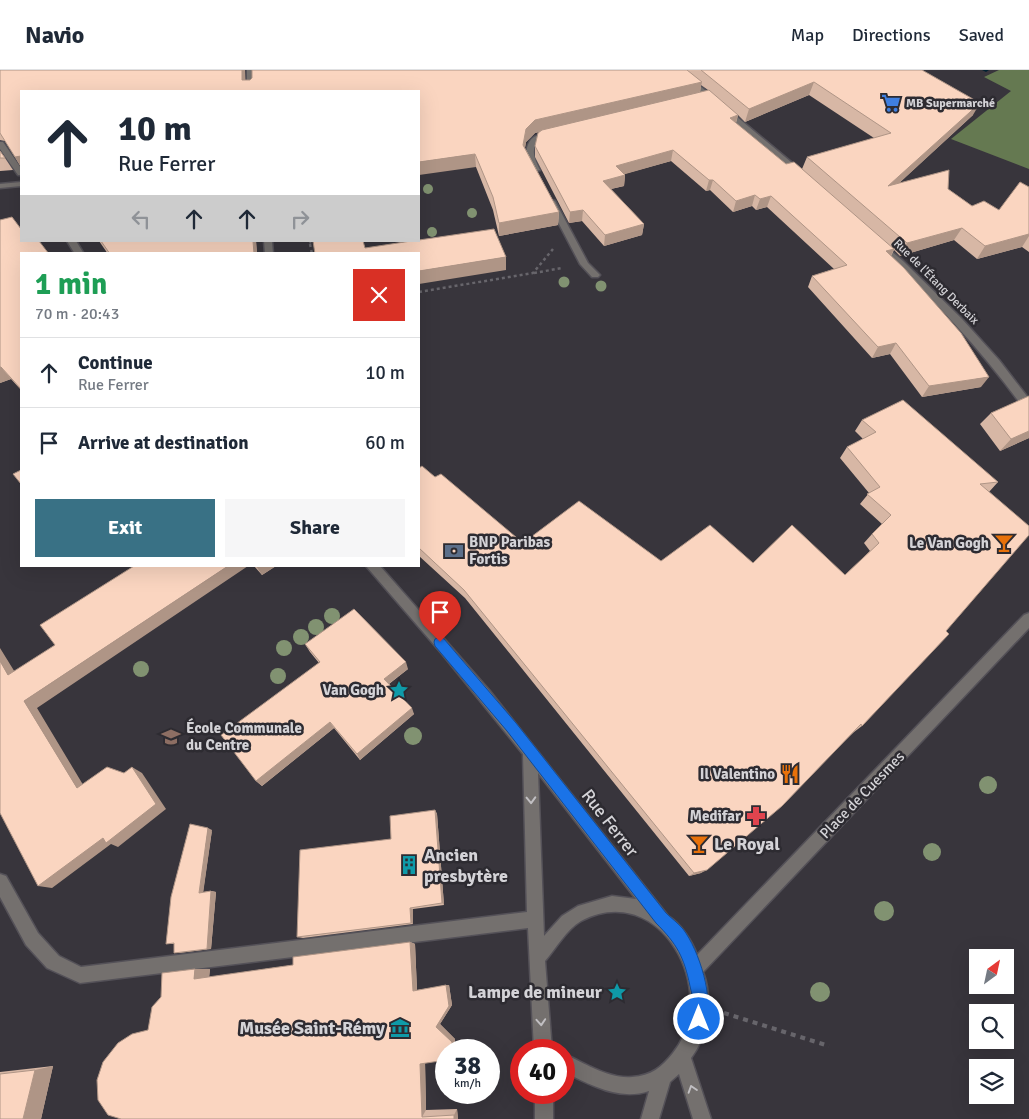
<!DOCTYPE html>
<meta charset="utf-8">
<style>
:root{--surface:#fff;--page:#f6f6f7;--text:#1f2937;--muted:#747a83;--line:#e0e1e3;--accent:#397185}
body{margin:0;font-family:Signika,sans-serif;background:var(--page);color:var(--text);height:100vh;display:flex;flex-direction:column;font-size:19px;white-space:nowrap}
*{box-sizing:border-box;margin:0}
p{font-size:16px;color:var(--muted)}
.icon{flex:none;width:28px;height:28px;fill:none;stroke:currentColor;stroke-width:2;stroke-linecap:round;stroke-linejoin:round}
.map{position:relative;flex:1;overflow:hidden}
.details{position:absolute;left:20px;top:182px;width:400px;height:315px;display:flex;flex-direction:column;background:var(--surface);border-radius:0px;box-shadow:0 5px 20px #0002}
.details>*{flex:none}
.guide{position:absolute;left:20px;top:20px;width:400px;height:152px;border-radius:0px;box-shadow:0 5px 20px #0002;background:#fff;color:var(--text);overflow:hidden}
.needle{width:32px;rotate:33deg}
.fabs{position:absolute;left:969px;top:879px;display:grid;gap:10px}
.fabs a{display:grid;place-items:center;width:45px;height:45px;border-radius:0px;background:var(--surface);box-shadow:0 5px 20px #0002;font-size:25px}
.speed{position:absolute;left:435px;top:969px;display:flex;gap:10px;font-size:25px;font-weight:700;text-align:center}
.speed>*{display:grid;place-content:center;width:65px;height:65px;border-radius:50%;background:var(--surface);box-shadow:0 5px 20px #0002;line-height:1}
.speed small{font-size:12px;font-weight:400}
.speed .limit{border:8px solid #d22;background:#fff;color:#111}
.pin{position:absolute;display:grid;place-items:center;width:42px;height:42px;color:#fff;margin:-51px -21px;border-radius:50% 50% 50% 0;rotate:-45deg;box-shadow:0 0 5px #0007}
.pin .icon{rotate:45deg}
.me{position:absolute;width:55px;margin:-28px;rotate:0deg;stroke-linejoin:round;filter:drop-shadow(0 0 4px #0008)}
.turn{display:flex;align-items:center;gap:18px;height:105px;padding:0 15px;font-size:22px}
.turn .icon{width:65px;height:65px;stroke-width:2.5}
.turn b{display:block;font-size:35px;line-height:42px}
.lanes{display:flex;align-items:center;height:48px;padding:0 15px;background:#0003;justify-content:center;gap:25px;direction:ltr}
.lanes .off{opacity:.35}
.round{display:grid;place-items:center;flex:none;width:52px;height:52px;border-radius:0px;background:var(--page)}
.head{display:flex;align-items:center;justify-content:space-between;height:85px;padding:0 15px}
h1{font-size:30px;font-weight:700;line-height:38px;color:#1e9e55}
.button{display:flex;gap:10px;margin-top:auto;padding:10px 15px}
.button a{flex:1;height:58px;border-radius:0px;background:var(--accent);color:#fff;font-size:20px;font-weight:700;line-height:58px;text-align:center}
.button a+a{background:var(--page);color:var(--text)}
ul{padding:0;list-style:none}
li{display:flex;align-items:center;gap:15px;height:70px;padding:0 15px;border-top:1px solid var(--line)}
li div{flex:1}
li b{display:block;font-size:19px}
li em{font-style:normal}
header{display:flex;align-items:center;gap:30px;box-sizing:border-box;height:70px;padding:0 25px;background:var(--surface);border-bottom:1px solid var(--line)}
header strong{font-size:24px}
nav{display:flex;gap:28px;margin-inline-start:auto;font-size:18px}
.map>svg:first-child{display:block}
.forest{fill:#657951}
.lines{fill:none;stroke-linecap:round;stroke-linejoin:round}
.stream{fill:#002030;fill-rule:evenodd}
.minor-casing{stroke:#545158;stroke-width:3}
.path-far2{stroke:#67656b;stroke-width:2;stroke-dasharray:2.5 2.5;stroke-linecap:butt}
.path-far1{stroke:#67656b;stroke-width:2.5;stroke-dasharray:3 3;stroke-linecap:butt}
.path{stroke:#67656b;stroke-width:4;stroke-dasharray:5 5;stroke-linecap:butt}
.minor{fill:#74706e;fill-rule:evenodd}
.tree{fill:#819271}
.wall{fill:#d7b7a5;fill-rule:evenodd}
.shaded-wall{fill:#af9586}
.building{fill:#fad5c0;stroke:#af9586}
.oneway{stroke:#c1bfc2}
.route{fill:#1a73e8;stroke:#114b97}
.labels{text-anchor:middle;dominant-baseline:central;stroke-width:5;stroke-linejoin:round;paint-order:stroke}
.far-poi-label{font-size:12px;font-weight:bold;fill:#d4d3d7;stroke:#2d2b31;text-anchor:start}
.far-street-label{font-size:12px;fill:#d4d3d7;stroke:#2d2b31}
.poi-label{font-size:15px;font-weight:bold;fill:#d4d3d7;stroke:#2d2b31;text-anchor:end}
.street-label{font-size:15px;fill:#d4d3d7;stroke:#2d2b31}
.near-street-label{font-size:18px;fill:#d4d3d7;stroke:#2d2b31}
.near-poi-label{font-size:18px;font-weight:bold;fill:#d4d3d7;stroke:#2d2b31;text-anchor:start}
</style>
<header>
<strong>Navio</strong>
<nav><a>Map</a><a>Directions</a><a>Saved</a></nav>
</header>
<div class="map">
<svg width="1029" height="1049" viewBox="0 0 1029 1049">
<rect width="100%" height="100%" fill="#38353c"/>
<path class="forest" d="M999 0H1029V99L951 69 1011 21 984 7Z"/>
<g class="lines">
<path class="stream" d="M982 0H989L986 2Z"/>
<g class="minor-casing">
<path id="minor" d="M247 0H253L254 21H247Z
M674 0H681L803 102V106H797Z
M552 62H555V66C532 71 529 79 540 100L533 102 525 87C529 66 532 66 552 62Z
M0 72H3L21 98V105H18L0 79Z
M21 112V116L0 118V114Z
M548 129 555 131 588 193 600 205 598 207H592L580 194 547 131Z
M67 171H76L84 184H75Z
M264 171H272L273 184H265Z
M879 171 903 191 962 249 999 290 1029 329V341L1025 340C981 279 931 226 876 176V172Z
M366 496H380L489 620 668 846C681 854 692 871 697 885L1024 545 1029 543V558L703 902C713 929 708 966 691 988L711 1049H693L679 1004 670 1012 659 1049H641L649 1021C619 1031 591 1015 564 1002V984C585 993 608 1009 632 1007 651 1006 662 997 673 983 722 921 660 809 581 851 567 859 556 878 545 891L552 980H534L528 858 80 913 47 898 26 875 0 827V804L6 806 38 863 59 886 81 897 527 842 523 684 443 585ZM538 703 636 829 612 826 578 836 562 846 544 866Z
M535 1022H553V1049H535Z"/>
</g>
<path class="path-far2" d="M310 171 311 175"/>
<path class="path-far1" d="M310 174 312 184
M534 203 562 198
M419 222 533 203 553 179"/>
<path class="path" d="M724 943 829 976"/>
<use href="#minor" class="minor"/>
</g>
<g class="tree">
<circle cx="428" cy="119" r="5"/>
<circle cx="472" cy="143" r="5"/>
<circle cx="432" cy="162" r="5"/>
<circle cx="564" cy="212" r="5.5"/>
<circle cx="601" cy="216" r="5.5"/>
<circle cx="332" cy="546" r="8"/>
<circle cx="316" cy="557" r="8"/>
<circle cx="301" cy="567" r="8"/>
<circle cx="284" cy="578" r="8"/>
<circle cx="141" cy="599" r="8"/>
<circle cx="278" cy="606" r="8"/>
<circle cx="413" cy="666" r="9"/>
<circle cx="988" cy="715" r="9"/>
<circle cx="932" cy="782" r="9"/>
<circle cx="884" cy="841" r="10"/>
<circle cx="820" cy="922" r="10"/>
</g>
<path class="wall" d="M0 0H245V10H250L252 8V0H922L973 45 899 113 948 119 972 136 999 140 1029 117V182L1022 177 977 189 954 170 900 186 894 180 891 186 981 317 922 327 890 284 872 288 808 217 812 206 834 199 767 137 756 140 752 136 733 142 710 120 706 121 671 91 624 104 625 105 624 116 611 119 644 154 642 165 604 176 582 151 569 153 535 87V76L539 62 535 63 526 72 525 78 559 142 558 155 499 166 493 140 476 97 419 21H21V97L5 71 0 70ZM701 15 708 20 700 23ZM809 25 874 68 807 87 802 99 786 94 736 53 738 45 745 52Z
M0 81 5 88 13 100 0 101Z
M99 171H256L257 184H108Z
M21 184V320L11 309 0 313Z
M1029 326V368L1000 381 980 354 991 343Z
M862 350 998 412 989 422 862 656 854 662 701 803 689 806 465 528 419 486V398L435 407 523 473 661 491 753 493 845 505 870 481 864 473 872 464 882 454 860 434 869 423 840 388 847 377 863 369 855 361Z
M254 496H276L262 505Z
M305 574 408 599 389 614 414 644 360 690 334 658 262 716 256 711 319 593 310 582Z
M435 740 437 744 444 835 413 839V854L303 868 297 867 391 769Z
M212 760 203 822 211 821 216 822 211 879 179 883H174V874H166Z
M410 872 415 874 417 920 449 915 452 935 440 954 455 969V980H446L425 993 426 1040 457 1039 458 1049H121L148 960 210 899 209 907 293 895Z
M53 996 41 1049H0V1002Z"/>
<path class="shaded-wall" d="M242 0H245L246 21 242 10Z
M702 12 699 25 535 63 526 72 523 88V75L526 59 535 50Z
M814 12 809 25 745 52 749 39Z
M980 33 973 45 882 129 888 116Z
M738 45 735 56 730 48Z
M673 80 671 91 615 107 616 96Z
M475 84 476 97 419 105V92Z
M21 86V97L15 87Z
M625 105 624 116 602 121 603 111Z
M709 110H713L710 120 706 121Z
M755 125 752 136 733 142 736 131Z
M771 126 767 137 756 140 760 129Z
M583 140 582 151 569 153 570 142Z
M559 142 558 155 499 166V153Z
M644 154 642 165 604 176 605 165Z
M962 158 954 170 900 186 907 173Z
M1029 164V166L1022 177 977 189 985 176Z
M253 171H256L257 184H254Z
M894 179 889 190 886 181Z
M506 187V200L419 214V201Z
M896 273 890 284 872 288 878 277Z
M0 297H1L11 309 0 313Z
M989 307 981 317 922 327 929 316Z
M1029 361V368L1000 381 1011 369Z
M228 496H248L37 638 88 723 77 718 24 631Z
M256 496H276L262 505Z
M0 578 21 612 8 605 0 591Z
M406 592 408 599 387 615 384 609Z
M412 638 414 644 360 690 357 684Z
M330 652 334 658 262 716 256 711Z
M132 697 142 703 166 739 118 777 111 774 52 818 38 816Z
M435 740 437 744 444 835 442 833Z
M208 758 212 760 203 824 199 823Z
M707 800 701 803 689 806 694 803Z
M211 821 216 822 211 879H207Z
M410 838 413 839V854L411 853Z
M410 872 415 874 417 920 413 921Z
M195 899H210L209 909H194Z
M446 915H449L452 935 440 954 455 969V980H452L436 957Z
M425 990 426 1040 422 1047 420 994Z
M53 996 41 1049H23L35 1000Z
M457 1039 458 1049H454V1045Z"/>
<path class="building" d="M0 0H242V10H250L252 8V0H687L702 12 535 50 526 59 523 75 559 142 499 153 493 127 475 84 419 92V21H21V86L15 87 0 63Z
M701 0H922L980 33 888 116 949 100 948 119 972 136 984 131 999 140 1020 112 1029 117V164L985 176 962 158 907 173 807 87 891 63 814 12 749 39Z
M709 20 738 45 730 48 786 94 794 92 894 179 886 181 904 198 961 263 989 307 929 316 896 273 878 277 812 206 847 195 771 126 760 129 755 125 736 131 713 110H709L673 80 616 96 625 105 603 111 644 154 605 165 583 140 570 142 535 76 538 63 542 60Z
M0 81 5 88H0Z
M12 147 21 159V171H39L49 184H21V319L1 297H0V150Z
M494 159 506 187 419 201V184H315L313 171H363L365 178 411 171H419V170Z
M101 171H253L254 184H110Z
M1029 326V361L1011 369 991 343Z
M903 330 998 412 980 414 1029 456V465L946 561 949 564 862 656 861 654 782 736 707 800 694 803 464 520 419 478V398L422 396 435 407 441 404 523 473 579 431 661 491 710 455 753 493 792 455 845 505 879 473 872 464 891 445 867 424 880 417 847 377 876 362 862 350Z
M21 400V414L13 404Z
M134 496H228L24 631 77 718 107 697 124 703 132 697 156 734 106 773 103 768 38 816 0 743V591L8 605 55 575 40 555Z
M354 539 406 592 384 609 412 638 357 684 330 652 256 711 221 665 320 592 305 574Z
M435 740 442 833 410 838 411 853 297 867 300 780 391 769 390 746Z
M190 754 208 758 199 823 211 821 207 879 174 883V873L166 874 171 827Z
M410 872 413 921 446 915 449 936 436 957 452 972V980H446V990L420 994 422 1047 454 1045V1049H121L108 1045 98 1030 97 1010 103 992 118 973 132 964 148 960 152 937 161 927 162 903 195 899 194 909 293 895V887Z
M35 1000 23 1049H0V1004Z"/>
<defs><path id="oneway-chevron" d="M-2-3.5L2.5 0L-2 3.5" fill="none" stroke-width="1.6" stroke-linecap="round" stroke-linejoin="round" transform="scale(1.25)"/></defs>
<g class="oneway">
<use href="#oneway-chevron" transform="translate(531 730) rotate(88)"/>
<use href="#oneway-chevron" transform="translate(541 952) rotate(86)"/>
<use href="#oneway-chevron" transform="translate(692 1019) rotate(-108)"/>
</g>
<path class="route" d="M440 567 444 569 516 653 666 843C671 848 678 853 683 859 699 880 715 930 705 954L699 957 694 954C691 947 694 943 694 936 694 929 691 922 690 916 684 887 677 874 656 853L507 661 435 576 434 572 435 569Z"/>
<defs>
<g id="supermarket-bare" transform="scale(1.5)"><path d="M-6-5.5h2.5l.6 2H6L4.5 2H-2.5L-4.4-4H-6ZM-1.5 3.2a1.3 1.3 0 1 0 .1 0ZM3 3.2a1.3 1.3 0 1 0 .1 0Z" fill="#3f7fe0" stroke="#2d2b31" stroke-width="2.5" paint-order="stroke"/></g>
<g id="bar-bare" transform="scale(1.5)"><path d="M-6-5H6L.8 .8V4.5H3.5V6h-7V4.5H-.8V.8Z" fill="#e8710a" stroke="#2d2b31" stroke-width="2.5" paint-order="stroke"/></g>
<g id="bank-bare" transform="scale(1.5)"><path d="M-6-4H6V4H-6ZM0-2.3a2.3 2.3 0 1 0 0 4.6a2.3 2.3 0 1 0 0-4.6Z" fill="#5c6f8a" stroke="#2d2b31" stroke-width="2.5" paint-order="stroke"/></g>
<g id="sight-bare" transform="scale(1.5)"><path d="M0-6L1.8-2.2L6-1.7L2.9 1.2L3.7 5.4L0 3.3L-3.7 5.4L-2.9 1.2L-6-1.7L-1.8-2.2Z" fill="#0f9aa8" stroke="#2d2b31" stroke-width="2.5" paint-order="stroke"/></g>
<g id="school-bare" transform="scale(1.5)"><path d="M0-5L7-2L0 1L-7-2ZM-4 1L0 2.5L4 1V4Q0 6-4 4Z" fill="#8d6e63" stroke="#2d2b31" stroke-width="2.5" paint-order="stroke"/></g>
<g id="restaurant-bare" transform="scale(1.5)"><path d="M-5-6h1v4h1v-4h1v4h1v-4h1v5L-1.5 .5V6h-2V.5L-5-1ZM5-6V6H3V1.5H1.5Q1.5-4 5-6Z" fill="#e8710a" stroke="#2d2b31" stroke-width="2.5" paint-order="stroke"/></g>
<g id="pharmacy-bare" transform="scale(1.5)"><path d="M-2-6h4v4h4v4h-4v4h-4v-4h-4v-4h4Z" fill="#e0444e" stroke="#2d2b31" stroke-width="2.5" paint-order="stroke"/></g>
<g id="building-bare" transform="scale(1.5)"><path d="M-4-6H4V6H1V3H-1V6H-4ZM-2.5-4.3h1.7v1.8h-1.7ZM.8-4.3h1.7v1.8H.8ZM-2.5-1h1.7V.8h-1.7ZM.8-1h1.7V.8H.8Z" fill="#0f9aa8" stroke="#2d2b31" stroke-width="2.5" paint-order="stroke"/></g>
<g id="museum-bare" transform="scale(1.5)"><path d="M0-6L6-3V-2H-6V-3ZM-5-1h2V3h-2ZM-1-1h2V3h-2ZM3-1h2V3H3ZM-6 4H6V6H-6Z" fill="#0f9aa8" stroke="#2d2b31" stroke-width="2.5" paint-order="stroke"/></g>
</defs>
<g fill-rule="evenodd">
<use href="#supermarket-bare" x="891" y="33"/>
<use href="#bar-bare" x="1004" y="473"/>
<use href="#bank-bare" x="454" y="481"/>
<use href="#sight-bare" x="399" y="620"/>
<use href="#school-bare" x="171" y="667"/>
<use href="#restaurant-bare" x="790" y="704"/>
<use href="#pharmacy-bare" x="756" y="746"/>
<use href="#bar-bare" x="699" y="774"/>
<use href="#building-bare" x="409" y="795"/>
<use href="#sight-bare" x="617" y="922"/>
<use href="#museum-bare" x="400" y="958"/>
</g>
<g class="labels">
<g class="far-poi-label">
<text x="906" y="33">MB Supermarché</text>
</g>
<g class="far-street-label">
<text transform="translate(936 212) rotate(45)">Rue de l'Étang Derbaix</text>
</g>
<g class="poi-label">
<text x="469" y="472" text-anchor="start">BNP Paribas<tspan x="469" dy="17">Fortis</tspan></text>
<text x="989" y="473">Le Van Gogh</text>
<text x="384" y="620">Van Gogh</text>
<text x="186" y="658" text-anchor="start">École Communale<tspan x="186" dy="17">du Centre</tspan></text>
<text x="775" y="704">Il Valentino</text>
<text x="741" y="746">Medifar</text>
</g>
<g class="street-label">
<text transform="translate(862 725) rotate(-46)">Place de Cuesmes</text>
</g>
<g class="near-street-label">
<text transform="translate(610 753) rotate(52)">Rue Ferrer</text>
</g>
<g class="near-poi-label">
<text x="714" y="774">Le Royal</text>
<text x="424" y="785">Ancien<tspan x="424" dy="21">presbytère</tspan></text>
<text x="602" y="922" text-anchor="end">Lampe de mineur</text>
<text x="385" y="958" text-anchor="end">Musée Saint-Rémy</text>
</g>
</g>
</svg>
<div class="fabs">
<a><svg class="needle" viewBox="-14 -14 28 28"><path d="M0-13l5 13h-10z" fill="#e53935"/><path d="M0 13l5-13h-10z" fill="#747a83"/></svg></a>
<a><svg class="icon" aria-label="search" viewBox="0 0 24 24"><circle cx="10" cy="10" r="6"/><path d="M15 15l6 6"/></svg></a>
<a><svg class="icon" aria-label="layers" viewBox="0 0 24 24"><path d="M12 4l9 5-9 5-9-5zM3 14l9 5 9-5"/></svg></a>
</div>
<div class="speed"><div>38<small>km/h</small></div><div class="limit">40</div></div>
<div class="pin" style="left:440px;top:572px;background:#d93025"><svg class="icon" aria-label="arrive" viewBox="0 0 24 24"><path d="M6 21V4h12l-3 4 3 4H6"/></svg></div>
<svg class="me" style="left:699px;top:949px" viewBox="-20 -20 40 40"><circle r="17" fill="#1a73e8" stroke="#fff" stroke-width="3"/><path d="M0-11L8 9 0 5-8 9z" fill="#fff"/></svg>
<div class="guide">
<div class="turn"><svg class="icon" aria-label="ahead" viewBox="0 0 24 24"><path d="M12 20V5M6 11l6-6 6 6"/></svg><div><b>10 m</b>Rue Ferrer</div></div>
<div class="lanes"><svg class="icon off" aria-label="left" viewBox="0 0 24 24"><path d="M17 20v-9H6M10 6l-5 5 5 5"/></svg><svg class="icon" aria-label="ahead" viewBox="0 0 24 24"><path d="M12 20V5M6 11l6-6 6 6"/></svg><svg class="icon" aria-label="ahead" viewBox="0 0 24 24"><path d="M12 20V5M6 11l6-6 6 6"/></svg><svg class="icon off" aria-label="right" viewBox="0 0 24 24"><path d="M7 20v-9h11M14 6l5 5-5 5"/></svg></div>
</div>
<section class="details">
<div class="head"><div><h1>1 min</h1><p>70 m · 20:43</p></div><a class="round" style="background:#d93025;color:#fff"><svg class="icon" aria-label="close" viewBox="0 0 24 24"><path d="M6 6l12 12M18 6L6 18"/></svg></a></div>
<ul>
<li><svg class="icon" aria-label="ahead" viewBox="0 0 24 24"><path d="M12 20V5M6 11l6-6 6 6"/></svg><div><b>Continue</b><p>Rue Ferrer</p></div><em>10 m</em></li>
<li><svg class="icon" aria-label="arrive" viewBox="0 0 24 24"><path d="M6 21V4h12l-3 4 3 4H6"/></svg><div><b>Arrive at destination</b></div><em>60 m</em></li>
</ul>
<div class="button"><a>Exit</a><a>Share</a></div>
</section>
</div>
